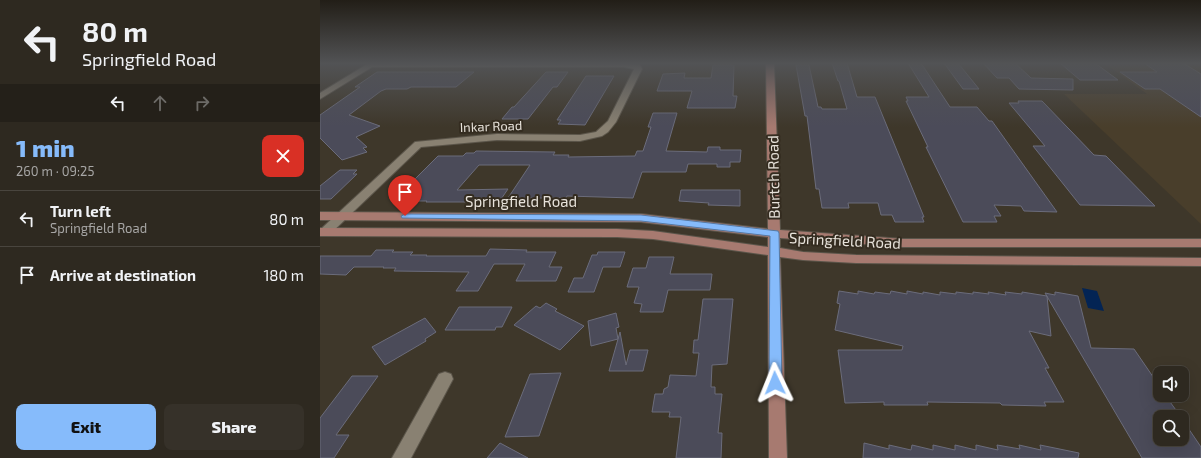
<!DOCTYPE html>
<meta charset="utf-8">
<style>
:root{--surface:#2e2920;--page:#363129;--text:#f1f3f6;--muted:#a7a6a5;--line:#49453e;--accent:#86bbfb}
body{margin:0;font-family:"Exo 2",sans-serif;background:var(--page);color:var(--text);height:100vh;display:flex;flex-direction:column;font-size:15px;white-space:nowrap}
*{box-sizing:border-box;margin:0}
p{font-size:13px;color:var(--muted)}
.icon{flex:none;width:22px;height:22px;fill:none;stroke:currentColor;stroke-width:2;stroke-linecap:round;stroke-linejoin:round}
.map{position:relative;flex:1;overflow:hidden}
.panel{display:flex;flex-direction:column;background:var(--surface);width:320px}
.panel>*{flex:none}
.top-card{background:#2e2920;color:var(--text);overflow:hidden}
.buttons{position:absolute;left:833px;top:366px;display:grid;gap:8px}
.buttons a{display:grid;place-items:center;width:36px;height:36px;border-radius:8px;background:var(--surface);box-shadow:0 4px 16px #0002,0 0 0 1px var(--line);font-size:20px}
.pin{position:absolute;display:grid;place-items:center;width:34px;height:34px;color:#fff;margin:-41px -17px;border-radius:50% 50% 50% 0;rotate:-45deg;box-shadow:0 0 4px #0007}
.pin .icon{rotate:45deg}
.me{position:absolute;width:44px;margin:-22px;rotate:358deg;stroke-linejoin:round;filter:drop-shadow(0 0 3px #0008)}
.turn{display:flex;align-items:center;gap:14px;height:84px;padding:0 16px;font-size:18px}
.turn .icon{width:52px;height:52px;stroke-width:2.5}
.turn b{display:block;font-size:28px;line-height:34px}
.lanes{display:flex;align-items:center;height:38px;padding:0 16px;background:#0003;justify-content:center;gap:20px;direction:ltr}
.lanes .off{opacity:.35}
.round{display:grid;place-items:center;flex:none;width:42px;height:42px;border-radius:8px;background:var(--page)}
.head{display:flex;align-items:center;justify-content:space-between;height:68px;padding:0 16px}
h1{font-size:24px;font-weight:800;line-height:30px;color:var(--accent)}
.primary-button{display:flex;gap:8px;margin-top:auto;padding:8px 16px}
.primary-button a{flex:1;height:46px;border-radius:8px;background:var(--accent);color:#111;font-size:16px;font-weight:800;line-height:46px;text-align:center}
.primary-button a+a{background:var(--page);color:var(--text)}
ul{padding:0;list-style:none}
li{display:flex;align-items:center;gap:12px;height:56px;padding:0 16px;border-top:1px solid var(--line)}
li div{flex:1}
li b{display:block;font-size:15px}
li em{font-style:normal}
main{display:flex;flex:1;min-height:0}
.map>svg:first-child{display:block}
.built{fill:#493e2b}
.water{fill:#032454}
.building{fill:#4b4b59;stroke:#6b6c7b}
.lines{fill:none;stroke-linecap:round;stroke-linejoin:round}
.minor-casing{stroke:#5b554a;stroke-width:2}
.secondary-casing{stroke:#5b554a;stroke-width:2}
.minor{fill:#898172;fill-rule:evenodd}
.secondary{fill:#a77a70;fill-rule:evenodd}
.route{fill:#86bbfb;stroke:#577aa3}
.labels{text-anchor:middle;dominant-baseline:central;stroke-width:4;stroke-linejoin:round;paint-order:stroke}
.far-street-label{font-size:13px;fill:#e7e2da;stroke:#342c20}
.street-label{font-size:15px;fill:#e7e2da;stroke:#342c20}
</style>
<main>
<section class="panel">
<div class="top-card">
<div class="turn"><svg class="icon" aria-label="left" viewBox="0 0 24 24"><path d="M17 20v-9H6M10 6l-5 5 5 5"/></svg><div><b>80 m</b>Springfield Road</div></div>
<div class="lanes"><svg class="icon" aria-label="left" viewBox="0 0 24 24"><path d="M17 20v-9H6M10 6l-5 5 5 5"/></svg><svg class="icon off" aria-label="ahead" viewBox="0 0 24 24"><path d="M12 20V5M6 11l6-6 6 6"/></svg><svg class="icon off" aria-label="right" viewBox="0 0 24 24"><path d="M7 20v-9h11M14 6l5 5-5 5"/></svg></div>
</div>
<div class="head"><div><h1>1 min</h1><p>260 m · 09:25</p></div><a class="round" style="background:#d93025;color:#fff"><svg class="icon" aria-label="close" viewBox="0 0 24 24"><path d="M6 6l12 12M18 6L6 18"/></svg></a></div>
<ul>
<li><svg class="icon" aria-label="left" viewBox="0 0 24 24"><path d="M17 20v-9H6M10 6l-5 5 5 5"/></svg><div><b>Turn left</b><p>Springfield Road</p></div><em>80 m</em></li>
<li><svg class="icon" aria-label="arrive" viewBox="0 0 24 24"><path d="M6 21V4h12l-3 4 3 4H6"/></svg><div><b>Arrive at destination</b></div><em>180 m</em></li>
</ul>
<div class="primary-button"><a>Exit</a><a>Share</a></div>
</section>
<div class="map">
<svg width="881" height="458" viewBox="0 0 881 458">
<rect width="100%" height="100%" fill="#3e372a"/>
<path class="built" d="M784 63H879L881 64V224L744 94H827Z"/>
<path class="water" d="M762 288 777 291 784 311 768 308Z"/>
<path class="building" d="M512 63H527L537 97H555L604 217H602L604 222H575L572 215H561L558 203H528L529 208H502L499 189H496L487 116H485L476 65H489L498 107H501L502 109H527L519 81H518Z
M588 63H601L630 107H657L669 121H672L737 212 704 211 701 206 674 205 681 216H674L677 222H643L606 147H608L586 101H588L586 97H609Z
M624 63H638L659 89H643Z
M663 63H695L711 78 753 79V90L699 89 689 78H677Z
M740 63H775L798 80H760Z
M824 63H863L881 74V117L840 89H825L800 72H837Z
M393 65H414L413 96H417L415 108H367L372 91H337L343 74 365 73 364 78H391Z
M57 72H154L136 87H91L87 89H66L61 91 29 115 60 126 36 137 47 147 43 148 47 152 22 160 0 138V115L40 87H35Z
M226 72H248L237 87H233L208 119H182L192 107H194Z
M266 76H294L265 125 238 124 241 120H237Z
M698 101H722L774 155 786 156 835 206 760 205 713 146H725L689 103H699Z
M333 113H357L346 151 387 152 388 147H400V150H421L420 162H410V167H397V164H368L366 172H322L313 198 247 196 246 198H188L210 165H159L137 190 188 189 179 202H106L107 201H93L95 198H76L118 156H143L146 153H154L156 151 235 152 233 155H249L248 157 315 156 317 151H323L331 127H328Z
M20 170H37L33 174H37L11 199H0V186Z
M361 190H420V206L388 205 389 203 359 201Z
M170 249 207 250 206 252H236L229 267H242L236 281H196L205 264H174L158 291H136L149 272 74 271 76 268H63L64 267H34L26 275 0 274V256H51L56 250H74L72 252H93L90 255H107L106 256H166Z
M278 252H305L300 267H283L274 292H248L254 278H263L272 255H277Z
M329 257H354L350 274H392L390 290H348L343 312H320L322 304 314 303 319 287H307L313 268H326Z
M519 291 538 294V291L554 294 555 292 570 294 571 291 587 294V291L603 294V292L620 295V292L636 294V292L653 294V292L669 294 668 292 686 295 685 292 702 294V292L727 296 731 336 709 331 729 368H725L744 402H724L726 406 682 405 680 403 607 402 608 405H564V402L525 403 518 350H582L583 346 515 330 520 304 517 303Z
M735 292 758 296 771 348 814 349 840 387V395H845L861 417H840V439H862V419L881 447V458H822L725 293 735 295Z
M383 299H413L407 364 392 365 391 387H395V394H402L398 433H402L401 458H356L361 417H349L350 412H332L335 394H343L344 389 348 387 350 375 376 376 379 353H373L374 340H378Z
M226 303 237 309 235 311 264 326 240 350 194 325 216 306 220 308Z
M139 307H192L182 327H176L175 330H125Z
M296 313 299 327 296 328 298 339 271 346 268 321Z
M105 318 116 332 105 339 106 341 65 365 52 347Z
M300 332 306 365 310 350H328L323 371H289Z
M241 373 219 436 185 437 210 374Z
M32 376H58L16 435H29L14 458H0V418Z
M180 443 208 458H167Z
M544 443 569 449V445L591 450 592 445 613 450V445L635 450V445L656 450V445L678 450 677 445 700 449 699 445 721 450 720 445 759 453 758 458H543Z"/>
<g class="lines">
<g class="minor-casing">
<path id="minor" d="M49 63H306L320 65 322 69 296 122 288 132 282 136 260 141 177 140 101 147 9 235 5 236 0 234 1 229 95 142 177 134 260 135 276 132 288 121 314 69 304 67H52L0 99V93Z
M125 372 131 374 133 379 91 458H72L119 374Z"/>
</g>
<g class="secondary-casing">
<path id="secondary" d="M446 63H454L460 230 583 239H881V247H583L460 238V248L483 252 536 255 881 258V266L536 263 483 260 460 257 467 458H449L448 255 333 239 297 237 0 236V228L297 229 333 231 448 247V237L321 222 0 220V212L321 214 448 229Z"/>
</g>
<use href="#minor" class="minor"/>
<use href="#secondary" class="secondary"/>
</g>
<linearGradient id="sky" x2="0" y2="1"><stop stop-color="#221e17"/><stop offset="0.5" stop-color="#525355"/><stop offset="1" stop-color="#525355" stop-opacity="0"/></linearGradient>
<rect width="881" height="127" fill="url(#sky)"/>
<path class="route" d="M85 214 321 215 458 231 459 233 462 383 460 387 455 388 451 387 449 383 450 236 321 221 82 218 81 216Z"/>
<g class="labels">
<g class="far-street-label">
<text transform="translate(171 126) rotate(-2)">Inkar Road</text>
</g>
<g class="street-label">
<text transform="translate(453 177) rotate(-91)">Burtch Road</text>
<text x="201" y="201">Springfield Road</text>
<text transform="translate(525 240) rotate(3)">Springfield Road</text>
</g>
</g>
</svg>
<div class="buttons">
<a><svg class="icon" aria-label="sound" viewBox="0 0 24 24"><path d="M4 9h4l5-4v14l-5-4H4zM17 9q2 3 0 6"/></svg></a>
<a><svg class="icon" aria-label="search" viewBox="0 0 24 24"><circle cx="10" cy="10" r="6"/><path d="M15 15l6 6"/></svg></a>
</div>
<div class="pin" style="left:85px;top:216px;background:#d93025"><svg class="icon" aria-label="arrive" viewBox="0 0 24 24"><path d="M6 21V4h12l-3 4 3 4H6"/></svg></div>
<svg class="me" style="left:455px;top:383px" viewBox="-20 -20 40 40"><path d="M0-17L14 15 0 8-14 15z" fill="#86bbfb" stroke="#fff" stroke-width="4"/></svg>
</div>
</main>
